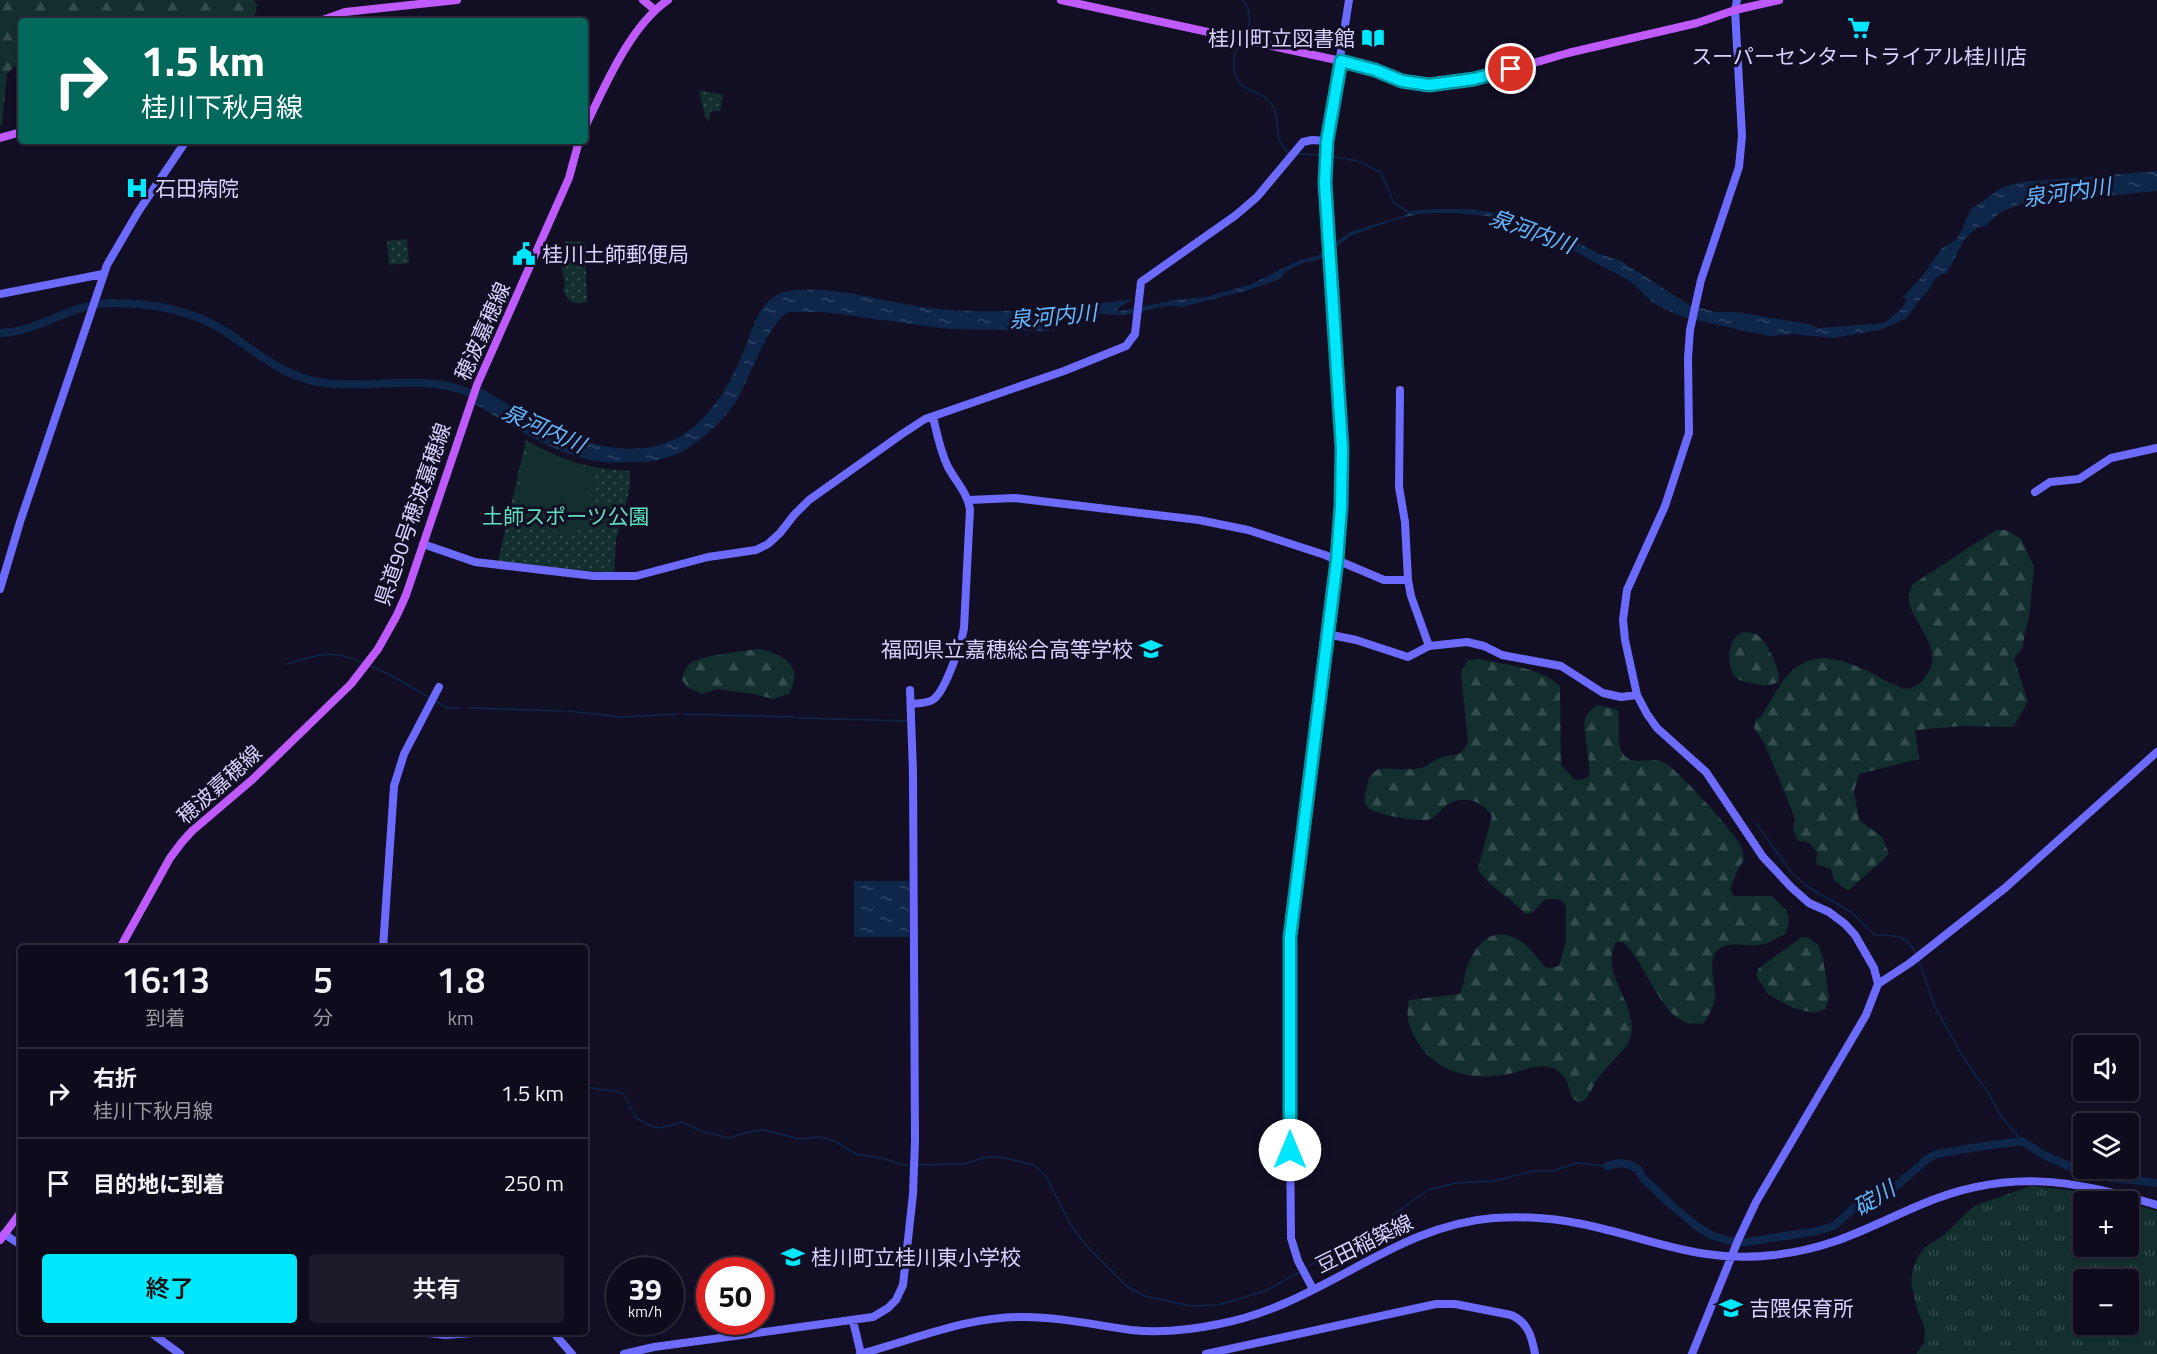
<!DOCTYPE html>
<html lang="ja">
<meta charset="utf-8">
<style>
:root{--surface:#0e0b1c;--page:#1c1929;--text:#f1f3f6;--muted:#9b9ba3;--line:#2e2b3b;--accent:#01e7fd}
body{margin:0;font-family:"Titillium Web","Noto Sans JP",sans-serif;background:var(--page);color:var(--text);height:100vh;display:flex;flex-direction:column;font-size:22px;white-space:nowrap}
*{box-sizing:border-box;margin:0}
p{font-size:20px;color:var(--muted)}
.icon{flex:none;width:33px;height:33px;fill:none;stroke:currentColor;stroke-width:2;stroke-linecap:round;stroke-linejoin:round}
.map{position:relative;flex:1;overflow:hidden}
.side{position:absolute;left:18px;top:945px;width:570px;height:390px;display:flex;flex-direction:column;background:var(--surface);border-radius:6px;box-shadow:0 2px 4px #0004,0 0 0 2px var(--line)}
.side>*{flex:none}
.guide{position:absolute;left:18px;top:18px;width:570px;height:126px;border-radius:6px;box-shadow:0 2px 4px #0004,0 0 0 2px var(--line);background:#00695c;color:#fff;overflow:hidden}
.tools{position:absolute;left:2073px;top:1035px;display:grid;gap:12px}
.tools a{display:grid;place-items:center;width:66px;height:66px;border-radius:6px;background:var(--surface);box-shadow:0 2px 4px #0004,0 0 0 2px var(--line);font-size:30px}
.speed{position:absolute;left:606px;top:1257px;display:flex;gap:12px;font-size:30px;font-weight:700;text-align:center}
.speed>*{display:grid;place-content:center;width:78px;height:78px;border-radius:50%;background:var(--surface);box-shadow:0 2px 4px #0004,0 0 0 2px var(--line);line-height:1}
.speed small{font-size:15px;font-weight:400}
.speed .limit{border:9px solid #d22;background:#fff;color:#111}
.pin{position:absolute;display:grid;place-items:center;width:51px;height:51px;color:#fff;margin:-26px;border:3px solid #fff;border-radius:50%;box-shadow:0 2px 6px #0007}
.me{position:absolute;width:66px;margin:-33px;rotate:0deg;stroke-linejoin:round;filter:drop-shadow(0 0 4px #0008)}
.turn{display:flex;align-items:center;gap:21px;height:126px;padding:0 24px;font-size:27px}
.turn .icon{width:78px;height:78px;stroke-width:2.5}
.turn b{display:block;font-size:42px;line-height:51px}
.eta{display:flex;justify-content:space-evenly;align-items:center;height:102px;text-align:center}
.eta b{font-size:36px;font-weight:600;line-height:42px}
.button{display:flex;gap:12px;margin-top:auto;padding:12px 24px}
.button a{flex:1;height:69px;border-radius:6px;background:var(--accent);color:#111;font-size:24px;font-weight:600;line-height:69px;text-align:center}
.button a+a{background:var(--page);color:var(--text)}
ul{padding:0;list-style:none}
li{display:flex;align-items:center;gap:18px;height:90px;padding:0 24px;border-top:2px solid var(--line)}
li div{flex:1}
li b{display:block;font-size:22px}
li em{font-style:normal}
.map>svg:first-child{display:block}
.grass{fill:url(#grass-tufts);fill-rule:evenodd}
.forest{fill:url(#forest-firs)}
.park{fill:url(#park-dots)}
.garden{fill:#122f2e}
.water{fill:url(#water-ripples)}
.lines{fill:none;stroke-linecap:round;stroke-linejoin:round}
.stream{stroke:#0e264a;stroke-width:1.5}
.river{stroke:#0e264a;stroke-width:8}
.secondary{stroke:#6c6bfe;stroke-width:8}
.primary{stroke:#bf5bfe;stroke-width:8}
.route-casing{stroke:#0196a4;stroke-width:15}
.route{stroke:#01e7fd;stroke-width:10}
.labels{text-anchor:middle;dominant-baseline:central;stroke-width:6;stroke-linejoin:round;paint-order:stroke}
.poi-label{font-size:21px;fill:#d8d3ff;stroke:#120f25;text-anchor:start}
.street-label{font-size:21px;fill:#d8d3ff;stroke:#120f25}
.park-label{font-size:21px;fill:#5fdfbd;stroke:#120f25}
.water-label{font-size:22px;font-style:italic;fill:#62b8fe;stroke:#120f25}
</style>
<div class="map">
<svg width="2157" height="1354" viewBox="0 0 2157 1354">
<defs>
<pattern id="grass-tufts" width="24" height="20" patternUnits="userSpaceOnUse" patternTransform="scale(1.5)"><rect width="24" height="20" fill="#122f2e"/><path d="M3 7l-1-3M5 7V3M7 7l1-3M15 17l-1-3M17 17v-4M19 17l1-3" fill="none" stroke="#344c4d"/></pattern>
<pattern id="forest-firs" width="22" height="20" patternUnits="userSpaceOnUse" patternTransform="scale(1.5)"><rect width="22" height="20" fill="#122f2e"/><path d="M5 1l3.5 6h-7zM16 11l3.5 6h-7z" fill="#344c4d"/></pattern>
<pattern id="park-dots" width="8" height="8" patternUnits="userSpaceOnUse" patternTransform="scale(1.5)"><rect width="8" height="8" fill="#122f2e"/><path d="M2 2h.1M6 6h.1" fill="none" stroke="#344c4d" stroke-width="1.8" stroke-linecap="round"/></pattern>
<pattern id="water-ripples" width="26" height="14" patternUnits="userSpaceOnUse" patternTransform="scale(1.5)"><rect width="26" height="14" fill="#0e264a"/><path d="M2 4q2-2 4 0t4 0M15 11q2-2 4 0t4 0" fill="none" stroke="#304565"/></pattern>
</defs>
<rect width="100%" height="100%" fill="#120f25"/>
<path class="grass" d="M2031 1186 2098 1194 2124 1201 2084 1202V1246H2128L2129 1203 2157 1211V1354H1916L1924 1343 1925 1329 1917 1309 1911 1282 1913 1268 1919 1255 1925 1247 1944 1235 1974 1206ZM2084 1280H2128V1324H2084Z"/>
<path class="forest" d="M0 0H254L257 5 255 15 250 21H21V66H15L7 74 2 124 0 126Z
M1996 530H2006L2021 539 2034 567 2029 618 2025 631 2023 647 2014 659 2028 702 2013 727 1962 726 1915 730 1919 759 1859 774 1854 791 1859 820 1882 837 1889 854 1848 891 1834 880 1831 869 1816 864 1817 853C1812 844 1808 841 1798 841L1793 830 1795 819 1782 786 1764 742 1754 728 1756 720 1761 717C1769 704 1776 689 1786 677 1821 636 1866 673 1904 689 1915 688 1921 684 1927 675 1945 649 1913 624 1909 601 1908 595 1910 589 1913 584Z
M1746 632C1750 633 1753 633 1756 634 1767 640 1781 672 1779 682 1770 686 1760 686 1751 683 1747 682 1740 681 1737 678 1724 668 1727 633 1746 632Z
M761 649C785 656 804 666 789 694L773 699 754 694 717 689 703 694 688 688 682 680C684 674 685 667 691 663 701 656 747 650 761 649Z
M1478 659C1503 664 1542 668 1560 686L1561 765 1574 779 1581 780 1589 776C1591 760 1582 729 1585 719 1587 713 1593 709 1597 705L1618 710C1620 722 1616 747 1624 755 1635 767 1650 756 1663 762 1678 769 1732 830 1741 846 1743 850 1743 855 1744 860L1738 869 1730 889 1734 896H1772C1786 911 1794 912 1785 934 1778 937 1771 942 1764 944 1751 948 1734 941 1722 947 1705 955 1715 980 1715 994 1715 1005 1709 1015 1703 1024 1698 1023 1693 1024 1688 1023 1660 1016 1645 961 1623 942H1616C1598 975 1641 1006 1630 1039 1627 1048 1608 1066 1601 1074 1592 1084 1592 1096 1580 1103L1572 1098C1569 1085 1564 1070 1549 1067 1538 1064 1523 1070 1513 1073 1480 1081 1442 1076 1421 1047 1410 1030 1405 1020 1409 1000L1460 994C1464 985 1464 976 1467 967 1477 943 1491 925 1519 940 1529 946 1538 959 1545 967L1550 968 1559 966 1566 941V905L1559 899H1545L1532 913 1525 914C1510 896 1490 889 1478 869L1492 816C1483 801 1464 795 1448 804 1442 808 1437 816 1430 819 1422 823 1378 815 1370 809 1368 808 1366 805 1364 802L1369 777 1378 769C1391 768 1408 771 1421 768 1428 766 1434 760 1442 757 1457 753 1460 759 1468 742L1461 673 1468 660Z
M1802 937 1809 938 1818 945 1823 958 1829 998 1825 1009 1814 1013 1793 1008 1768 994 1756 975 1759 968Z"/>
<path class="park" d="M699 90 723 95 720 111H711L709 121 705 116Z
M407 239 409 263 389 265 387 241Z
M565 241 585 242 587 302 574 303 568 299 563 290 565 283 560 262Z
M526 440C565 462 586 468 630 471V487L616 540 614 573 498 562Z"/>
<path class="garden" d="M529 445 595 471 587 525 573 534 511 524Z"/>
<path class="water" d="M2157 171V191L2021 204 2001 212 1985 226 1978 227 1973 231 1964 240 1947 273 1940 275 1935 279 1931 287 1918 302 1907 318 1883 329 1834 338 1793 334 1769 336 1686 318 1669 311 1653 303 1630 281 1544 235 1512 222 1487 216 1457 213H1425L1400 218 1352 235 1318 260 1305 262 1286 271 1280 279 1249 290 1182 307C1164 303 1149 311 1131 314 1121 316 1113 315 1103 314 1085 312 1068 312 1050 318V331L948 329 823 312H788C767 326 751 374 738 398 729 414 716 426 702 438 679 457 655 464 626 462 618 462 611 463 603 462 557 457 514 427 475 404L481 388C584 453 684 497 743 353 752 331 759 298 785 292 826 282 894 305 938 309 1003 315 1068 308 1132 299L1116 310 1120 311 1174 300 1206 297 1252 284 1300 260 1318 256 1350 232 1406 215 1411 211 1436 209H1469L1497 213 1569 238 1599 254 1621 261 1689 305 1716 312H1737L1808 324 1818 328 1885 323C1893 315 1902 310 1907 300L1903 297 1923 275 1942 248 1956 240 1961 232 1970 210 2003 187 2023 182Z
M854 881H909V937H854Z"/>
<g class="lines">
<path class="stream" d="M1243 0C1251 10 1251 24 1245 35
M1241 42C1235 51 1233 57 1234 68 1238 97 1264 86 1274 109 1282 126 1271 133 1287 152L1291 153
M1298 154 1322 155
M1332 156 1362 162 1381 173 1394 203 1410 213
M287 664C321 654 330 649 364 663
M371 666 390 675 430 698
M434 700 447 708H461
M467 708 563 711
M567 711 622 717 678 714
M683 714 794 717
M798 718 908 721
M909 768 910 832
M1756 823 1791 872 1808 887 1851 912 1875 935C1895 936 1906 933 1916 954
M1919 961 1935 1007 1963 1057 1989 1094 2001 1116 2022 1141
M585 1085C598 1093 611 1087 624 1094L636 1118 651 1126 660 1128 682 1122 701 1131 729 1138 753 1131 765 1130 798 1139 821 1137 835 1141 856 1154 882 1158 903 1165H910
M917 1165 963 1164 988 1157H1001L1034 1165 1045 1175 1071 1225 1084 1243 1128 1287 1145 1296 1191 1306 1218 1305 1265 1291 1300 1272
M1307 1268 1324 1256 1369 1232 1428 1190 1455 1183 1494 1181 1533 1171H1553L1577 1163 1607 1166"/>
<path class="river" d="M0 333C40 332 73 302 114 303 152 303 190 310 223 330 253 349 282 376 318 382 375 391 425 370 480 397
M1607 1166 1620 1163 1631 1165 1638 1169 1643 1178 1669 1203 1699 1228 1713 1236 1730 1241 1747 1242 1817 1231 1834 1226 1858 1204 1893 1189 1927 1159 1937 1154 1977 1147 2022 1141 2044 1155 2071 1167 2105 1177 2157 1183"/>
<path class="secondary" d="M0 294 103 274
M1400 390 1399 487 1405 522 1408 580 1411 596 1429 646
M2035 492 2050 482 2079 479 2111 458 2157 448
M969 500 1015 498 1199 520 1248 530 1325 555 1384 580H1408
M423 544 475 562 594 576H636L708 557 756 550 768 544 780 533 794 515 809 500 902 434 925 419 1064 371 1126 346 1135 334 1141 282 1236 215 1257 197 1303 142 1312 140 1327 141
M0 589 20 522 107 265 138 212 186 141
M1327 634 1356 640 1408 657 1429 646 1467 642 1484 646 1502 655 1561 666 1603 693 1621 697 1637 695
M911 704C918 703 928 704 934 699 946 689 961 644 964 628L970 509C967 492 956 482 948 467 940 451 937 434 933 417
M383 948 394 786 404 754 439 687
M1878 984 1910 963 2005 888 2157 752
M4 1234 21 1245
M1313 1289 1298 1261 1291 1238 1289 1033 1290 937 1337 560 1341 506 1342 448 1325 183 1327 141 1349 0
M853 1321 861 1354
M150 1332 180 1354
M420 1332 445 1335 487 1332
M553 1332 572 1354
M624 1354 654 1347 873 1317 888 1308 896 1300 903 1285 913 1194 915 1141 913 772 910 690
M860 1354C914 1340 967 1316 1024 1317 1060 1317 1095 1325 1131 1330 1160 1333 1191 1330 1219 1324 1240 1320 1262 1313 1283 1304 1354 1274 1414 1224 1494 1218 1524 1216 1553 1218 1582 1224 1651 1238 1699 1264 1774 1255 1832 1249 1868 1227 1920 1205 2005 1168 2071 1179 2157 1205
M1206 1354 1436 1304H1455L1511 1315C1528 1322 1532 1337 1535 1354
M1692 1354 1739 1238 1756 1202 1866 1015 1878 984 1874 968 1855 935 1845 924 1829 912 1809 903 1791 887 1763 857 1706 772 1657 728 1647 714 1637 695 1625 640 1623 620 1627 590 1665 506 1689 433 1688 358 1690 330 1701 280 1739 167 1742 136 1735 10 1737 0"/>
<path class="primary" d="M643 0 655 10
M1061 0 1341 61 1414 84 1429 85 1451 83 1492 75 1568 53 1697 23 1735 10 1779 0
M320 21 345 12 457 0
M585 127C605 86 630 26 668 0
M0 138 21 132
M120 948 170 858 182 842 192 831 253 779 351 684 378 649 397 615 406 595 477 385 569 178 579 141
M0 1240 21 1212"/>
</g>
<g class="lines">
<g class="route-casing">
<path id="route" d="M1290 1150V937L1337 560 1341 506 1342 448 1325 183 1327 141 1341 61 1375 70 1402 81 1429 85 1474 79 1511 69"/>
</g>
<use href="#route" class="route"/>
</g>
<defs>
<g id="supermarket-bare" transform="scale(1.8)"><path d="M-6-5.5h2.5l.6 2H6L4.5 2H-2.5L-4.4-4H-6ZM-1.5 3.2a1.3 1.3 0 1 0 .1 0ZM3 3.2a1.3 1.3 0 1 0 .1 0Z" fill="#01e7fd" stroke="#120f25" stroke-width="2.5" paint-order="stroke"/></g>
<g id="library-bare" transform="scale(1.8)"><path d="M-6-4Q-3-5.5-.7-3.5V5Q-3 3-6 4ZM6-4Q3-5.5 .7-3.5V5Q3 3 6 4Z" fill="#01e7fd" stroke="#120f25" stroke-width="2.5" paint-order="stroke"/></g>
<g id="hospital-bare" transform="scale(1.8)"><path d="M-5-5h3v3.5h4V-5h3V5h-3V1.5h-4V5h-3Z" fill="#01e7fd" stroke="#120f25" stroke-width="2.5" paint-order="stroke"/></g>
<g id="civic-bare" transform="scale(1.8)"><path d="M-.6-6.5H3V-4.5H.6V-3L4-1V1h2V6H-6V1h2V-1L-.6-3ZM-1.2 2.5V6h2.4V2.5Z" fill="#01e7fd" stroke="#120f25" stroke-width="2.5" paint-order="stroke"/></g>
<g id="school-bare" transform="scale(1.8)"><path d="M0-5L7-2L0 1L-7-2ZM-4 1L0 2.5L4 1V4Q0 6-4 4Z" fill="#01e7fd" stroke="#120f25" stroke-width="2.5" paint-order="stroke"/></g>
</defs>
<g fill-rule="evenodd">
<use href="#supermarket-bare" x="1859" y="28"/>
<use href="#library-bare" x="1373" y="38"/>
<use href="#hospital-bare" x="137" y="188"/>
<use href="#civic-bare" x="524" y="254"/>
<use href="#school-bare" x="1151" y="649"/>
<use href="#school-bare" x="793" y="1257"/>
<use href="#school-bare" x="1731" y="1308"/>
</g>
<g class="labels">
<g class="poi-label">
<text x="1355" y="38" text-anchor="end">桂川町立図書館</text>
<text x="1859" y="56" text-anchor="middle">スーパーセンタートライアル桂川店</text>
<text x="155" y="188">石田病院</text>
<text x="542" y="254">桂川土師郵便局</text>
<text x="1133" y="649" text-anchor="end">福岡県立嘉穂総合高等学校</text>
<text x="811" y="1257">桂川町立桂川東小学校</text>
<text x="1749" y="1308">吉隈保育所</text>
</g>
<g class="street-label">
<text transform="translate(482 331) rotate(-66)">穂波嘉穂線</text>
<text transform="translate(412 514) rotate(-71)">県道90号穂波嘉穂線</text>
<text transform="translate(219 784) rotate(-42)">穂波嘉穂線</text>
<text transform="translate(1364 1243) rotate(-26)">豆田稲築線</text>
</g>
<g class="park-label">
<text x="566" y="516">土師スポーツ公園</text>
</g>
<g class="water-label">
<text transform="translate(2067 192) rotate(-8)">泉河内川</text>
<text transform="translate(1532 231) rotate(20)">泉河内川</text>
<text transform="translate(1053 316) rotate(-5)">泉河内川</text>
<text transform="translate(544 428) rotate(24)">泉河内川</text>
<text transform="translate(1874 1198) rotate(-31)">碇川</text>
</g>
</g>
</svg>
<div class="tools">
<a><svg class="icon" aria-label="sound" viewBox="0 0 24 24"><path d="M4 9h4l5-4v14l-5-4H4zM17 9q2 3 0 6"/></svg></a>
<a><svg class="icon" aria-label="layers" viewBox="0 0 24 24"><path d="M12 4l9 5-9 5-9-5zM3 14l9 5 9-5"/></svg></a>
<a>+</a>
<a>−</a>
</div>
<div class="speed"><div>39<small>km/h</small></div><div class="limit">50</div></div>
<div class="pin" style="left:1511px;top:69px;background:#d93025"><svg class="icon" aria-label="arrive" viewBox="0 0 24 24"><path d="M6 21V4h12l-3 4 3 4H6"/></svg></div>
<svg class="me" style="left:1290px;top:1150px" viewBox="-20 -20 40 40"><circle r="19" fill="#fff"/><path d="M0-13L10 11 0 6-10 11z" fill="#01e7fd"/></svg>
<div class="guide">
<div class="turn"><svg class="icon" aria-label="right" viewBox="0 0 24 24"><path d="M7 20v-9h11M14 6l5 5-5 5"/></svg><div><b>1.5 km</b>桂川下秋月線</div></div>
</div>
<section class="side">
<div class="eta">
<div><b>16:13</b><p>到着</p></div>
<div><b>5</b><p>分</p></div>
<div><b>1.8</b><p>km</p></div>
</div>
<ul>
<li><svg class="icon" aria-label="right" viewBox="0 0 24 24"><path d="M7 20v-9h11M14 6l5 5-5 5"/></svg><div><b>右折</b><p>桂川下秋月線</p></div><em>1.5 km</em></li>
<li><svg class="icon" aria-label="arrive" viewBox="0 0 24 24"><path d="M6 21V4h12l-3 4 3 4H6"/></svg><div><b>目的地に到着</b></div><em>250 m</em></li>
</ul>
<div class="button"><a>終了</a><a>共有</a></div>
</section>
</div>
